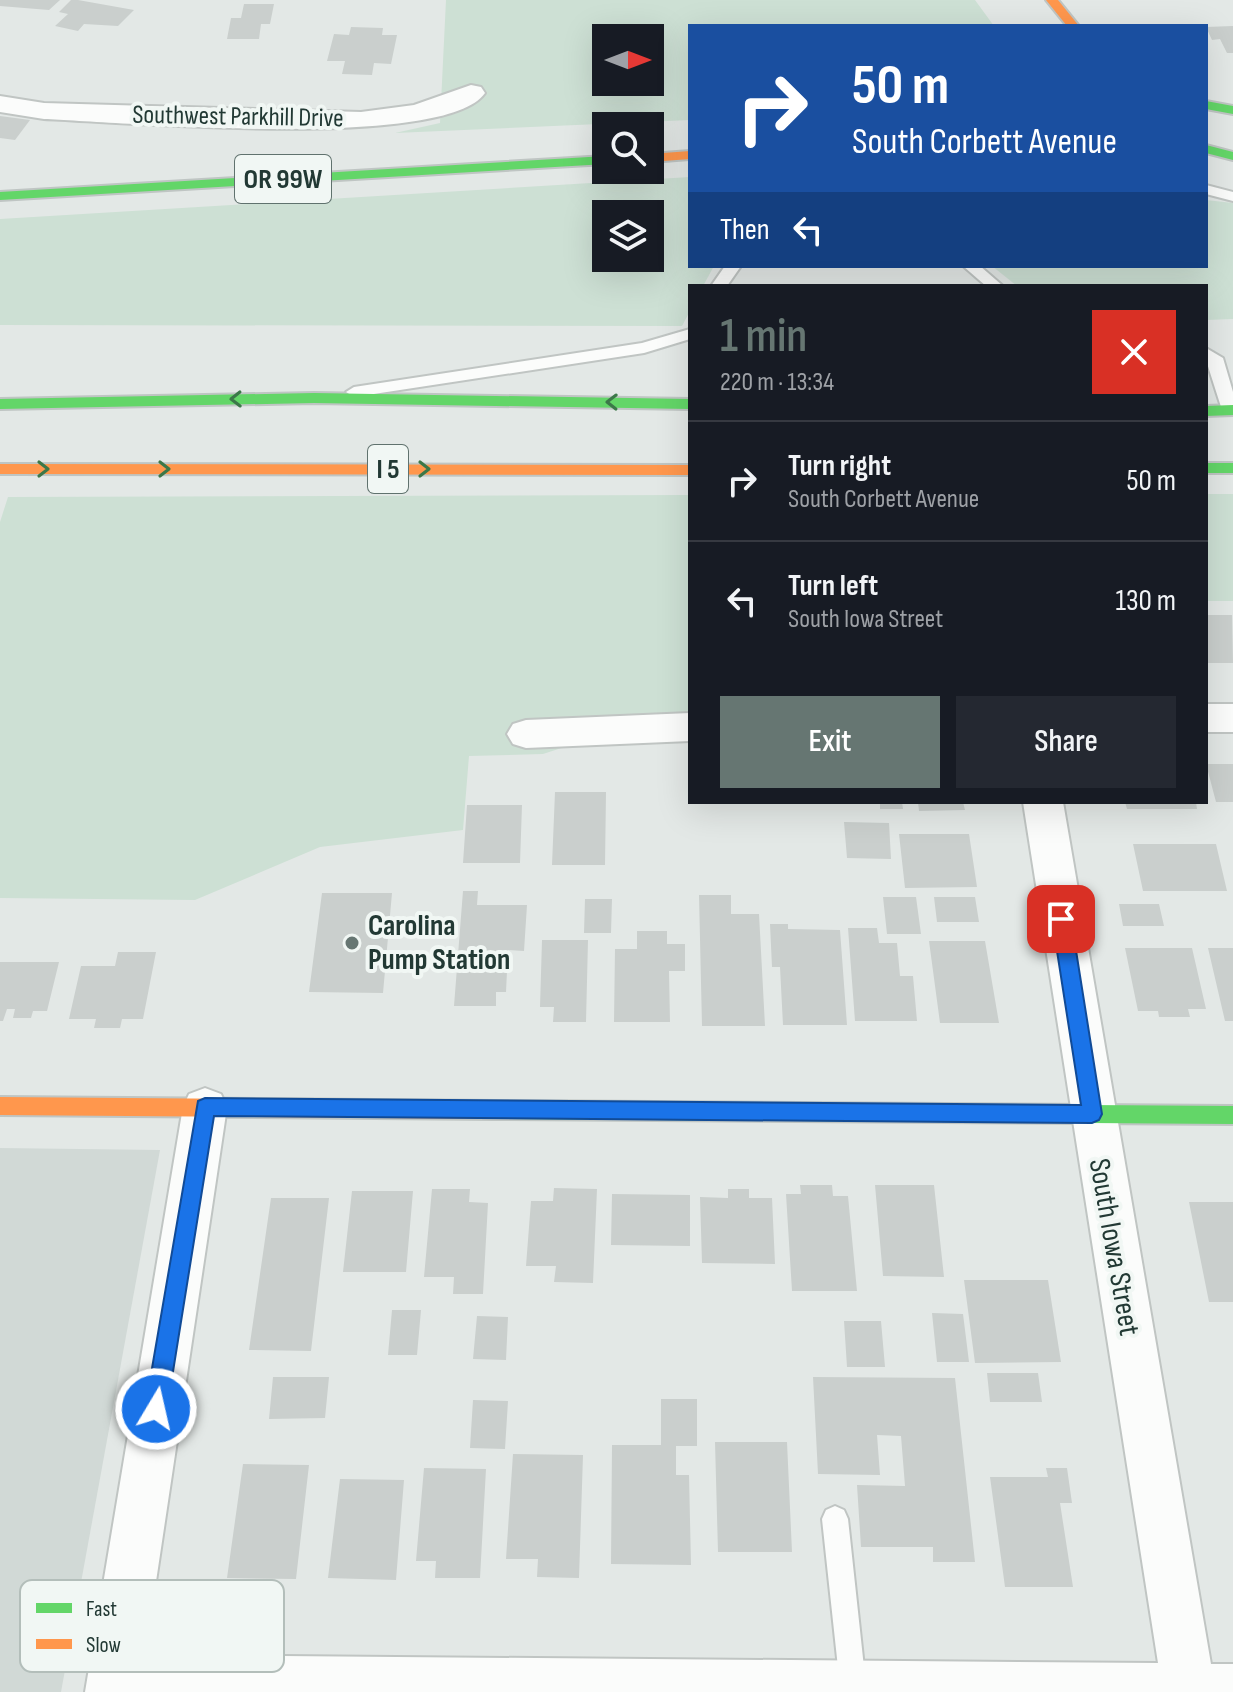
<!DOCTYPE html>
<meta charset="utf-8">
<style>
:root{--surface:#171b24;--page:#242831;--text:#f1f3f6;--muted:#9ea1a6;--line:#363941;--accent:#667672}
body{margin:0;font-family:"Sofia Sans Condensed",sans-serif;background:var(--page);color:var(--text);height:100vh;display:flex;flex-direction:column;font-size:30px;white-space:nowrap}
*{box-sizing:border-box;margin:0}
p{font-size:26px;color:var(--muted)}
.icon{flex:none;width:44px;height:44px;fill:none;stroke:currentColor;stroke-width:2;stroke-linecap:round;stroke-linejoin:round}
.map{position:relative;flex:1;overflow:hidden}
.side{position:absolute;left:688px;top:284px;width:520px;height:520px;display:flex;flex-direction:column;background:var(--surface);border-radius:0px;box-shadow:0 8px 32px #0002}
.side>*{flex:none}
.top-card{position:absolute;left:688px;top:24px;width:520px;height:244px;border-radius:0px;box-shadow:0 8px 32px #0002;background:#1a4fa0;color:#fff;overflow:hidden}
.needle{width:52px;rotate:90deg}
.fabs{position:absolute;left:592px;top:24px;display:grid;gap:16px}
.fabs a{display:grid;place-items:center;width:72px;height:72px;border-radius:0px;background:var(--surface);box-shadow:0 8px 32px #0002;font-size:40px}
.pin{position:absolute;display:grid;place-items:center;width:68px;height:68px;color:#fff;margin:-34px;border-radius:16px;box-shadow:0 4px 12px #0006}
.me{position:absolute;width:88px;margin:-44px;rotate:9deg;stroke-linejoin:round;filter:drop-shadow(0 0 6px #0008)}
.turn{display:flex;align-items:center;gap:28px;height:168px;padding:0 32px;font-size:36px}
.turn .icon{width:104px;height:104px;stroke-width:2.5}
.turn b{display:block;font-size:56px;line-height:68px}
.then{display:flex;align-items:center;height:76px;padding:0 32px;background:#0003;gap:16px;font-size:30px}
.round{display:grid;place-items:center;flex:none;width:84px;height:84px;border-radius:0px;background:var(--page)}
.headline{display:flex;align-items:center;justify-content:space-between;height:136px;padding:0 32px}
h1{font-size:48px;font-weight:600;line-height:60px;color:var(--accent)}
.action{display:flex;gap:16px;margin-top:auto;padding:16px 32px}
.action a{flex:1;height:92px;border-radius:0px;background:var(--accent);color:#fff;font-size:32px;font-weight:600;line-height:92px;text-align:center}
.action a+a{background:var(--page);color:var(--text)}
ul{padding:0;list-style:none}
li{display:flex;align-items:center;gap:24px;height:120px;padding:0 32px;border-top:2px solid var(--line)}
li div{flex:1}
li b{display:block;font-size:30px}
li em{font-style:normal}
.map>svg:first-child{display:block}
.built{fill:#d1d9d6}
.green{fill:#cde0d4;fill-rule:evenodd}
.building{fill:#cacfcd}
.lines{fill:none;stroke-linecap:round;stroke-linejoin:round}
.lane-casing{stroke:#c0c5c3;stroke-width:4}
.street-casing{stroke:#c0c5c3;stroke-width:4}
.fast-casing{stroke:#bfc5c3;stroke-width:4}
.slow-casing{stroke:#bfc5c3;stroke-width:4}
.lane{fill:#fbfcfb;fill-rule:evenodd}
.street{fill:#fbfcfb;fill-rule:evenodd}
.fast{fill:#63d668;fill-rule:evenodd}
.slow{fill:#ff974d;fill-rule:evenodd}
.oneway{stroke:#3c7849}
.route{fill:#1a73e8;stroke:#114b97;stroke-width:2}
.poi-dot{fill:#667672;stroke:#f1f7f4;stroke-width:3}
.labels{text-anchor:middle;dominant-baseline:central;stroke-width:8;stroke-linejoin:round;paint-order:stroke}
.far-street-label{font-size:26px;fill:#223934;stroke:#f1f7f4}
.shield{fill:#f1f7f4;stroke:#60726e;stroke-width:2}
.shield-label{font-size:28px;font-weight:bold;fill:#223934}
.poi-label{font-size:30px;font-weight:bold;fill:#223934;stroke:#f1f7f4;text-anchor:start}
.street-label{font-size:30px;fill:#223934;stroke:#f1f7f4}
.key{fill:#f1f7f4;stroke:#b3beba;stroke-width:2}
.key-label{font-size:22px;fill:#223934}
</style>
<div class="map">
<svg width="1233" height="1692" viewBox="0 0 1233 1692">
<rect width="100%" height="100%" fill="#e3e8e6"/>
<path class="built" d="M0 1148 160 1150 61 1692H0Z"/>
<path class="green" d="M446 0H975L994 26H690V120L395 133 440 123ZM606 38H650V82H606Z
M690 177V266H714L703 286H690V311L682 326 0 325V219ZM650 214V258H606V214Z
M1206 200 1233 203V319L1206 320V286H1017L992 266H1206Z
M1206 494H1233V601H1206Z
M690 495V712H672L543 754 469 756 463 830 320 847 195 900 0 898V522L8 497Z"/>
<path class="building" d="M0 0H60L49 10 0 6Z
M71 0H78L134 10 118 26 84 24 78 31 55 26 68 14 59 12Z
M244 4H274L270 24H261L259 39H227L231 18H241Z
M1233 26V53H1227L1220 39 1212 40 1206 27Z
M351 27 383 28 382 35H397L391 64 374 63 372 75 342 74 345 61H327L334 34 349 35Z
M0 116 30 120 15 140 0 138Z
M1206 615H1232L1233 663H1206Z
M1206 764H1233V802H1216Z
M555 792H606L605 865H552Z
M880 802H902L903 809H880Z
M918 802H963L965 810 919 811Z
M1125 802H1196L1197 809H1127Z
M467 805H522L520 863H463Z
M844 822 889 823 891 859 847 858Z
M899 834H969L977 887 905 888Z
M1133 844H1216L1227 891H1143Z
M463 891H478L477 905H527L524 951 508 950 506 992H496V1006H454Z
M322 893H392L383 993 309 992Z
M699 895H731V914H759L765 1026H702Z
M883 897H916L921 934H887Z
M934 897H975L979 922H937Z
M585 899H612L611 933H584Z
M1119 904H1159L1164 926H1123Z
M770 924H788V929L840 930 847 1025H783L780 967H772Z
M848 928H877L879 943H897L900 976H913L917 1021H855Z
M637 931H667V944H685V971H669L670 1022H614L615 949H637Z
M542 940H588L586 1022H553L554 1007H540Z
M929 941H985L999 1023H940Z
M1125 948H1192L1206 1009H1188L1190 1017H1159L1158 1011H1138Z
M1208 948H1233V1021H1225Z
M118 952H156L143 1019H122L120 1028H94L96 1019H69L81 966H115Z
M0 962H59L47 1011H33L31 1018H13L15 1009H7L3 1021H0Z
M800 1185H832L833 1196H848L857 1291H792L786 1194H801Z
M875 1185H934L944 1277 883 1276Z
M554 1188 597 1189 593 1283 554 1282 556 1266H526L531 1201H553Z
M432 1189H470L469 1202 488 1203 483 1294H453L454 1277H424Z
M728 1189H749V1198H772L775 1264 702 1263 700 1197 728 1198Z
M352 1191H413L406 1272H343Z
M612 1194 690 1195V1246L611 1245Z
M271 1198H329L311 1351 249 1350Z
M1189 1202H1233V1302H1209Z
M964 1280H1048L1061 1362 975 1363Z
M392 1310H421L417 1355H388Z
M932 1313 963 1314 969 1362H937Z
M477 1316 508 1317 506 1360 473 1359Z
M844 1321H881L885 1367H847Z
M987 1373H1038L1042 1402H990Z
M273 1377H329L325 1418 269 1419Z
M813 1377 955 1378 975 1562H933V1547H861L857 1485 905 1486 901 1436 877 1435 880 1475 818 1474Z
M661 1399H697V1446H676V1475H689L691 1565 611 1564 612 1445H661Z
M473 1400 508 1401 505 1449 470 1448Z
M715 1442H787L792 1552H718Z
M513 1454 583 1455 579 1578 537 1577 538 1559H506Z
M243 1464 309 1465 296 1579 227 1578Z
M424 1468 486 1469 480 1578H435L436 1561H416Z
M1046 1468H1067L1072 1503H1060L1073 1587H1005L990 1477H1048Z
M340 1479 404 1480 396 1580 328 1578Z"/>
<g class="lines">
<g class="lane-casing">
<path id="lane" d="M1206 185 1233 192V201L1206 194Z
M725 266H741L727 286H711Z
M963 266H980L1003 286H986Z
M690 329V339L644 353 354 397 346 392 354 387 642 343Z
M1206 348 1223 358 1233 392V414H1224L1222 410 1206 360Z
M835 1506 844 1510 848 1519 866 1686 864 1692H842L840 1686 822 1519 826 1510Z"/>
</g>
<g class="street-casing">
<path id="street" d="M471 85 481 87 485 93C445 151 119 122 44 119L0 112V96L44 103 361 112 414 105Z
M1206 704H1233V732H1206Z
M690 713V741L526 748 513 744 507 734 513 724 526 720Z
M1023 802H1063L1211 1664H1233V1692H85L183 1107 189 1094 205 1088 221 1094 227 1107 145 1655 1158 1663Z"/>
</g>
<g class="fast-casing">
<path id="fast" d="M1206 101 1233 106V114L1206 109Z
M1206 145 1233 152V160L1206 153Z
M606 156V164L0 200V192Z
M314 393 690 399V409L314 403 0 409V399Z
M1233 405V415L1206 416V406Z
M1206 463H1233V473H1206Z
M495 1101 1233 1106V1124L495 1119 488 1116 485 1110 488 1104Z"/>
</g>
<g class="slow-casing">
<path id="slow" d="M1046 0H1058L1079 26H1067Z
M690 151V159L650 162V154Z
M0 464 690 465V475L0 474Z
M0 1097 495 1101 502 1104 505 1110 502 1116 495 1119 0 1115Z"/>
</g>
<use href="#lane" class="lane"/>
<use href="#street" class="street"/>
<use href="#fast" class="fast"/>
<use href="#slow" class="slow"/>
</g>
<defs><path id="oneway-chevron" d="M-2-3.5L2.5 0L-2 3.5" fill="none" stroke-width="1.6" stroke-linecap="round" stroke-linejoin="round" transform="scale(2)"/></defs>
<g class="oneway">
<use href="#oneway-chevron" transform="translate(236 399) rotate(179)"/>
<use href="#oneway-chevron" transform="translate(612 402) rotate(-179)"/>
<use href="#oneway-chevron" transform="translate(43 469)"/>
<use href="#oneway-chevron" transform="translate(164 469)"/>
<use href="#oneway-chevron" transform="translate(424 469)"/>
</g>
<path class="route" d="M1061 911 1068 914 1071 919 1102 1114 1099 1120 1092 1123 214 1116 167 1409 164 1417 156 1420 148 1417 145 1409 198 1101 205 1098 1081 1105 1052 919 1055 914Z"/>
<circle class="poi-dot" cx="352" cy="943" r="8"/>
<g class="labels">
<g class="far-street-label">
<text transform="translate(238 117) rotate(1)">Southwest Parkhill Drive</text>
</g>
<g class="shield">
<rect x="235" y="155" width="96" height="48" rx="6"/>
<rect x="368" y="445" width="40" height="48" rx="6"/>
</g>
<g class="shield-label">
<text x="283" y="179">OR 99W</text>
<text x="388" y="469">I 5</text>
</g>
<g class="poi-label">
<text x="368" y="926">Carolina<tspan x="368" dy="34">Pump Station</tspan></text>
</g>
<g class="street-label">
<text transform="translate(1114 1247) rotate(80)">South Iowa Street</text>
</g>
</g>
<rect x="20" y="1580" width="264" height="92" rx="12" class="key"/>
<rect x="36" y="1603" width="36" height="10" fill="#63d668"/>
<rect x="36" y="1639" width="36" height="10" fill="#ff974d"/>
<g class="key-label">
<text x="86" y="1616">Fast</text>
<text x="86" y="1652">Slow</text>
</g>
</svg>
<div class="fabs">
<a><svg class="needle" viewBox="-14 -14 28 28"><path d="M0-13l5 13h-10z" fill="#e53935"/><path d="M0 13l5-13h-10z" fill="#9ea1a6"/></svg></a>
<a><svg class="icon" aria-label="search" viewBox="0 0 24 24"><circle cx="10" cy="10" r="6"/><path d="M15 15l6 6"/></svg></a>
<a><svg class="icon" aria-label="layers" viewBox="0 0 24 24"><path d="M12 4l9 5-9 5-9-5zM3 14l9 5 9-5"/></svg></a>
</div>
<div class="pin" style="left:1061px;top:919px;background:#d93025"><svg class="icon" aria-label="arrive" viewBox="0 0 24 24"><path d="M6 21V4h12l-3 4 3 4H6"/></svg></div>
<svg class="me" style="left:156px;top:1409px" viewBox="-20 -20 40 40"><circle r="17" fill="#1a73e8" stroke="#fff" stroke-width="3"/><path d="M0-11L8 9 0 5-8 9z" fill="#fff"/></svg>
<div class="top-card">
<div class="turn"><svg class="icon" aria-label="right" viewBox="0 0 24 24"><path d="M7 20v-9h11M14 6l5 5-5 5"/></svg><div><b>50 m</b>South Corbett Avenue</div></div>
<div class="then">Then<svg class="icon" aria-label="left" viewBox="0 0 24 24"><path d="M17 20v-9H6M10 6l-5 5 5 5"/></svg></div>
</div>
<section class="side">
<div class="headline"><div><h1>1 min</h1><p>220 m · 13:34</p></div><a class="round" style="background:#d93025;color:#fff"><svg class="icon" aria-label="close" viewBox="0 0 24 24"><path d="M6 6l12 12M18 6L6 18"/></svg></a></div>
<ul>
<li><svg class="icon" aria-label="right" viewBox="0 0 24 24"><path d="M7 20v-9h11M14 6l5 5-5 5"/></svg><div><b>Turn right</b><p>South Corbett Avenue</p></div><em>50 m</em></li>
<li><svg class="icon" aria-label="left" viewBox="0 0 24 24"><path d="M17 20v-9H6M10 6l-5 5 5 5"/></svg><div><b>Turn left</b><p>South Iowa Street</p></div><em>130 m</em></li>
</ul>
<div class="action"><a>Exit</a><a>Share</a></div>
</section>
</div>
